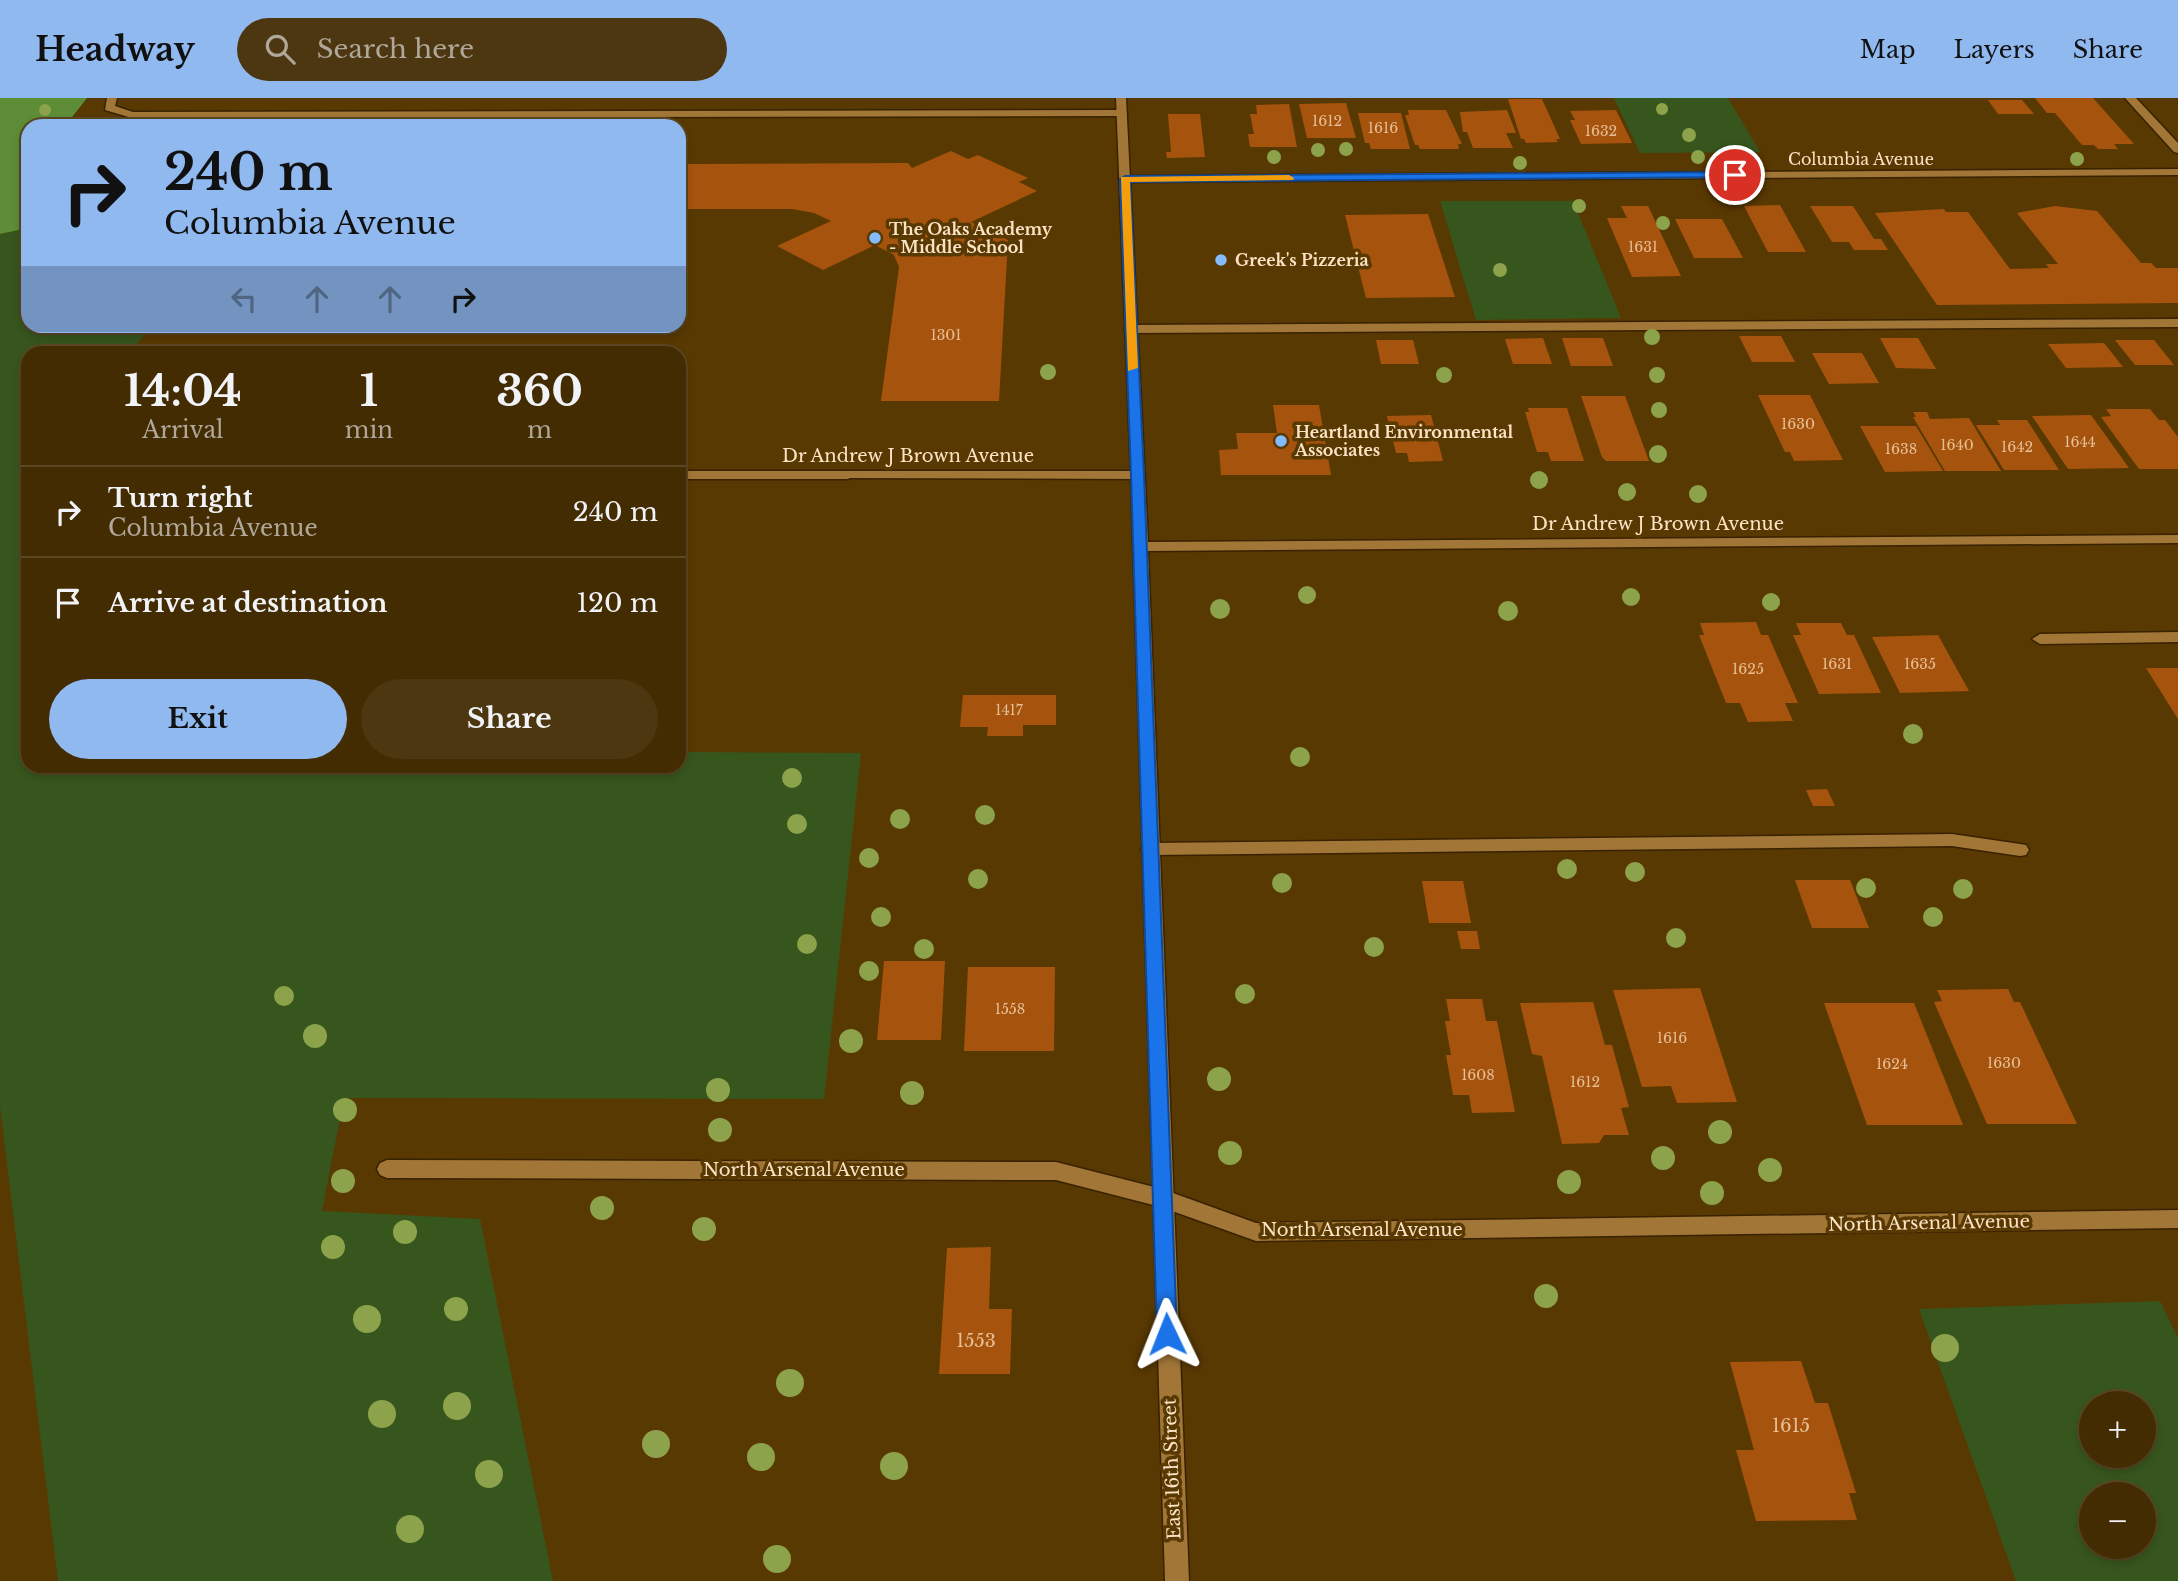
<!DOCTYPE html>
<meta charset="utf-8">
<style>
:root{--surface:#432b02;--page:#4d3711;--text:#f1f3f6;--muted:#afa799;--line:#5b4724;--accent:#90b9f0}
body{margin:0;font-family:"Libre Baskerville",serif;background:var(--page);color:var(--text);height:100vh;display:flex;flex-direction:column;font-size:26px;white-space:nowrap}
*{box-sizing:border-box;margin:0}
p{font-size:23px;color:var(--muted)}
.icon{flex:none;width:38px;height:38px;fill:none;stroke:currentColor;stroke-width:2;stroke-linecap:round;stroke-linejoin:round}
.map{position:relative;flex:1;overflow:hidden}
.panel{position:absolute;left:21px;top:248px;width:665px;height:427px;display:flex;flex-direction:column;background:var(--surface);border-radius:21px;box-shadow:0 4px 10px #0003,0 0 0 2px var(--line)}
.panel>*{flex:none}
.hud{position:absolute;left:21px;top:21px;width:665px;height:214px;border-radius:21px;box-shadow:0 4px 10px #0003,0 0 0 2px var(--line);background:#90b9f0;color:#111;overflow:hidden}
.controls{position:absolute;left:2079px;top:1293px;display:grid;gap:14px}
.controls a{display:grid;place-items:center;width:77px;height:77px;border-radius:50%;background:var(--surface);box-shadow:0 4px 10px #0003,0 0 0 2px var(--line);font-size:35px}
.pin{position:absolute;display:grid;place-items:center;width:60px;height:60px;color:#fff;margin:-30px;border:4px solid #fff;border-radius:50%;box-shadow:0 2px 7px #0007}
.me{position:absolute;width:77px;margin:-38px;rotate:358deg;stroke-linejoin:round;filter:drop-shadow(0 0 5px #0008)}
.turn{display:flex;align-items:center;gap:24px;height:147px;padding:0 28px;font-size:32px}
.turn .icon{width:91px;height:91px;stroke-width:2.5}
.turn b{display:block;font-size:49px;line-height:60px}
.lanes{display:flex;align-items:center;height:66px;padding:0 28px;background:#0003;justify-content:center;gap:35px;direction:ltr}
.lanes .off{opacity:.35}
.eta{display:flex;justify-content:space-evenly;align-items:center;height:119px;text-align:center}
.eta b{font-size:42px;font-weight:700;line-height:49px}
.primary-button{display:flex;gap:14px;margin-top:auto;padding:14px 28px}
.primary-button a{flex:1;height:80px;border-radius:42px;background:var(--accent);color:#111;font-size:28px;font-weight:700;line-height:80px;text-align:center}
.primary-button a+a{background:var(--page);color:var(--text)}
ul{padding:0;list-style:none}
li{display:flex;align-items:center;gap:21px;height:91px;padding:0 28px;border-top:2px solid var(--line)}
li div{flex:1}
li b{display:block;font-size:26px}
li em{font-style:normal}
header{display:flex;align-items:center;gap:42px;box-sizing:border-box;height:98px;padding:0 35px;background:var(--accent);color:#111}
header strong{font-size:33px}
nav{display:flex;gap:38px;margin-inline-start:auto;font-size:24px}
.search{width:490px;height:63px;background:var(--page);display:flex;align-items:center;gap:18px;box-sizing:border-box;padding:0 24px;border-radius:38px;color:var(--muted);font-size:26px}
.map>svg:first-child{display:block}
.green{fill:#37561d;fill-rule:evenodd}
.forest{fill:#5d8d36}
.building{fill:#a6540d}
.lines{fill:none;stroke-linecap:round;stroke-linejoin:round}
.service-casing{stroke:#382200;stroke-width:3}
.minor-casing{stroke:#382200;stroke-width:3}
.secondary-casing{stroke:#382200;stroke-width:3}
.service{fill:#a27637;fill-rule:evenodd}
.minor{fill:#a27637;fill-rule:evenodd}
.secondary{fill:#a27637;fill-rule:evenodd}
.tree{fill:#8ca24b}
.route{fill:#1a73e8;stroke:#114b97;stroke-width:2}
.slow{fill:#f59e0b}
.poi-dot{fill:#86bbfb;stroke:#593902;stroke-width:2.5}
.labels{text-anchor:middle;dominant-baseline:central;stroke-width:7;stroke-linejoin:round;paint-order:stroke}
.number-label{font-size:14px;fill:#e6bf97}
.far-street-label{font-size:16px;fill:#fce3c5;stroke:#593902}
.far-poi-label{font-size:16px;font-weight:bold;fill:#fce3c5;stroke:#593902;text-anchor:start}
.street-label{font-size:18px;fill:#fce3c5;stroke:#593902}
.near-number-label{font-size:18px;fill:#e6bf97}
</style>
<header>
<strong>Headway</strong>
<div class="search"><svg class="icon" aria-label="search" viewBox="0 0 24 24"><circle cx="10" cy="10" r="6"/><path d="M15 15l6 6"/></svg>Search here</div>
<nav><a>Map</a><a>Layers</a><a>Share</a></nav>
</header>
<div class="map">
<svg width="2178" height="1483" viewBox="0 0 2178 1483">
<rect width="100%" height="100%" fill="#593902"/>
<path class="green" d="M1614 0H1728L1760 54 1640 55Z
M1440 103H1573L1621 220 1476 222Z
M28 130V228H150L131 255 28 256V668H679V654L861 655 824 1001 344 1000 322 1113 480 1121 553 1483H58L0 1008V136Z
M2160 1203 2178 1240V1483H2016L1919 1211ZM2091 1306H2144V1358H2091ZM2144 1396V1449H2091V1396Z"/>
<path class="forest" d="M0 0H87L65 28H28V130L0 136Z"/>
<path class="building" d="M2035 0H2093L2134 46H2114L2118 51H2098L2094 47H2082L2055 15H2047Z
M1508 1H1542L1560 41H1556L1558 44 1526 45 1524 41H1521Z
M1988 2H2022L2034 16H1998Z
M1346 5 1356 40H1307L1299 6Z
M1289 6 1297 49H1250L1248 36H1254L1250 16H1257L1256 7Z
M1408 12H1446L1462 46H1458L1459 51H1420L1418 47H1415L1405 17H1409Z
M1507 12 1516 35H1506L1513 50H1473L1467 34H1463L1460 14Z
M1616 12 1632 45 1581 46 1570 22H1575L1570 13Z
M1358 15H1401L1410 51H1371L1369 45H1365Z
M1168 16H1200L1205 59 1167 60 1166 54H1171Z
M951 53 968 61 978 57 1028 80 1019 84 1037 93 971 124 1008 142 999 303H881L899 169 894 157 875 147 823 172 777 148 831 123 814 115 792 111H679V60H682L681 66 908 65 912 70Z
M1780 107 1806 154H1768L1744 108Z
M1621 108H1648L1681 178 1632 179 1607 120H1627Z
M1810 108H1853L1874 141H1881L1888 152H1854L1849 144H1832Z
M2055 108 2097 113 2141 165H2151L2156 170H2178V205L1937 207 1875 115 1944 111 1946 114H1968L2010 171 2049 170 2046 166H2058L2017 115Z
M1428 116 1455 199 1366 200 1345 117Z
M1675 121H1722L1743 160H1694Z
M1739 238H1781L1795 264H1752Z
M1543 240 1552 266H1513L1505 241Z
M1562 240H1603L1613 268H1571Z
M1880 240H1918L1936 271 1896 270Z
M1376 242H1413L1419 266H1381Z
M2115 242H2154L2174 267H2135Z
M2104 245 2123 269 2066 270 2048 246Z
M1812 255H1862L1879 285 1829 286Z
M1758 297H1810L1843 362 1794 363 1790 354H1785Z
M1581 298H1625L1649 363H1606L1602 359Z
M1273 307H1319L1331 377H1221L1219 352 1238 351 1236 335H1277Z
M1528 310H1567L1584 363H1551L1548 354H1537L1525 314H1529Z
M2106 311H2150L2159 322H2165L2178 339V371H2139L2101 319 2111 318Z
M1913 314H1927L1930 321 1969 320 2001 373H1945L1913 319H1916Z
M1431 317 1443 363 1409 364 1407 355H1396L1387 318Z
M2091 317 2129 370 2068 371 2032 318Z
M1997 322H2027L2059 372H2004L1976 327H2000Z
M1860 328H1916L1943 373 1885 374Z
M1756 524 1761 537H1768L1798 605H1785L1793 623 1748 624 1740 605H1726L1699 537H1704L1700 525Z
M1796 525H1841L1847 537H1854L1881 595 1819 596 1793 537H1801Z
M1938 537 1969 593 1900 595 1872 539Z
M2146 570H2178V621Z
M963 597H1056V627H1023V638H987L988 629H960Z
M1827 691 1835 708H1813L1806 692Z
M1795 782H1850L1869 830H1812Z
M1422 783H1463L1471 825H1429Z
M1457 833H1477L1480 851H1461Z
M884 863H945L941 942H877Z
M968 869H1055L1054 953H964Z
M1700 890 1737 1004 1677 1005 1671 988 1642 989 1613 892Z
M2008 891 2014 904H2020L2077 1026H1987L1934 904 1942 903 1937 892Z
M1446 901H1482L1486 923H1497L1515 1014 1472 1015 1469 997H1453L1446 957H1451L1445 923H1450Z
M1593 904 1605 947H1612L1629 1009 1621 1010 1629 1037H1604L1599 1045 1562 1046 1542 958 1532 956 1520 905Z
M1824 905H1914L1963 1027H1867Z
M991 1149 989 1211H1012L1010 1276H939L947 1150Z
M1801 1263 1815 1305H1828L1856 1395H1849L1857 1422 1756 1423 1736 1352H1754L1730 1264Z"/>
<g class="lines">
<g class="service-casing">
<path id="service" d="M2178 221V229L1130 235 1124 231 1130 227Z
M679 373H848L855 377 848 381H679Z
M2178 534V544L2040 546 2032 541 2040 536Z
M1952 736 2020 746 2026 747 2029 752 2026 757 2020 758 1952 748 1150 757 1144 755 1141 751 1144 747 1150 745Z"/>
</g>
<g class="minor-casing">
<path id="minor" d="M107 0H117L115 8 133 14 1122 12 1127 15 1122 18 132 20 105 12Z
M2125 0H2136L2178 45V55L2174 54Z
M2178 71V77L1125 84 1119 81 1125 78Z
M848 373H1138L1145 377 1138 381 843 380V374Z
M387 1062 1056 1064 1162 1091 1256 1125 2178 1112V1130L1256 1143 1161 1109 1056 1082 387 1080 380 1077 377 1071 380 1065Z"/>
</g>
<g class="secondary-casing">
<path id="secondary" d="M1116 0H1126L1148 444 2178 437V445L1148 453 1189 1483H1165L1131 377Z"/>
</g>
<use href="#service" class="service"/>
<use href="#minor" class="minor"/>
<use href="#secondary" class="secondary"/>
</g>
<g class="tree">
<circle cx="1662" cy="11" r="6"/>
<circle cx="45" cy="12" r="6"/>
<circle cx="1689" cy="37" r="7"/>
<circle cx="1346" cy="51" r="7"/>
<circle cx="1318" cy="52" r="7"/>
<circle cx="1274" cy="59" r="7"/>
<circle cx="1698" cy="59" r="7"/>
<circle cx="2077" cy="61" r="7"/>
<circle cx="1520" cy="65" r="7"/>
<circle cx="1579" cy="108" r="7"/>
<circle cx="1663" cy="125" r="7"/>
<circle cx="1500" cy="172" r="7"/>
<circle cx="1652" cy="239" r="8"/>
<circle cx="1048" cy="274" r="8"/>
<circle cx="1444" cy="277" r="8"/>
<circle cx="1657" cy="277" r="8"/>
<circle cx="1659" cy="312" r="8"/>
<circle cx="1658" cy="356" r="9"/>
<circle cx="1539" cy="382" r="9"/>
<circle cx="1627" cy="394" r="9"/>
<circle cx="1698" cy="396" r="9"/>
<circle cx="1307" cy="497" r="9"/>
<circle cx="1631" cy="499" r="9"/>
<circle cx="1771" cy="504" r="9"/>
<circle cx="1220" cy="511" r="10"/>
<circle cx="1508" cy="513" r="10"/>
<circle cx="1913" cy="636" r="10"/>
<circle cx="1300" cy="659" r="10"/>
<circle cx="792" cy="680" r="10"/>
<circle cx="985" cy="717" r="10"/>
<circle cx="900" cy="721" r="10"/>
<circle cx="797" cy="726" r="10"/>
<circle cx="869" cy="760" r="10"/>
<circle cx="1567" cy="771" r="10"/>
<circle cx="1635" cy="774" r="10"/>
<circle cx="978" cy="781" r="10"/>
<circle cx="1282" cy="785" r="10"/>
<circle cx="1866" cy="790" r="10"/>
<circle cx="1963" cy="791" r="10"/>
<circle cx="881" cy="819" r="10"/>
<circle cx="1933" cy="819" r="10"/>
<circle cx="1676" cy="840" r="10"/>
<circle cx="807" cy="846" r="10"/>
<circle cx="1374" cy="849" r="10"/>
<circle cx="924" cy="851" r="10"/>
<circle cx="869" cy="873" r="10"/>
<circle cx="1245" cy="896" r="10"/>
<circle cx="284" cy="898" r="10"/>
<circle cx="315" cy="938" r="12"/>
<circle cx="851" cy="943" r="12"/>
<circle cx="1219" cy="981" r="12"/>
<circle cx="718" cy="992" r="12"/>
<circle cx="912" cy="995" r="12"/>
<circle cx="345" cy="1012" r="12"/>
<circle cx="720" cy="1032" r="12"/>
<circle cx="1720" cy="1034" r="12"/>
<circle cx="1230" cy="1055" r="12"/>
<circle cx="1663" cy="1060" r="12"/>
<circle cx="1770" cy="1072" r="12"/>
<circle cx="343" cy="1083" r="12"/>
<circle cx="1569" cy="1084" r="12"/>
<circle cx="1712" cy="1095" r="12"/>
<circle cx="602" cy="1110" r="12"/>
<circle cx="704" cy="1131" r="12"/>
<circle cx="405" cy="1134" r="12"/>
<circle cx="333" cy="1149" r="12"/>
<circle cx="1546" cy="1198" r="12"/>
<circle cx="456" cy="1211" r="12"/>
<circle cx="367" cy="1221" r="14"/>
<circle cx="1945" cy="1250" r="14"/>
<circle cx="790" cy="1285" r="14"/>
<circle cx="457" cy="1308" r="14"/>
<circle cx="382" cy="1316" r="14"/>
<circle cx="656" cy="1346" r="14"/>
<circle cx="761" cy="1359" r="14"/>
<circle cx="894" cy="1368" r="14"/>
<circle cx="489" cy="1376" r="14"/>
<circle cx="410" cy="1431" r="14"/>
<circle cx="777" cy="1461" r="14"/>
</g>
<path class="route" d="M1735 74 1739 75V79L1130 84 1144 377 1177 1236 1174 1242 1167 1245 1160 1242 1157 1236 1131 377 1120 81 1125 78Z"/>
<path class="slow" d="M1289 77 1294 80 1293 82 1130 84 1138 270 1128 273 1121 79Z"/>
<g class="poi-dot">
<circle cx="875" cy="140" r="7"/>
<circle cx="1221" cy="162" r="7"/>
<circle cx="1281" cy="343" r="7"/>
</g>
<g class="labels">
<g class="number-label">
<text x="1327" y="23">1612</text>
<text x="1383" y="30">1616</text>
<text x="1601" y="33">1632</text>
<text x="1643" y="149">1631</text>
<text x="946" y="237">1301</text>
<text x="1798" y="326">1630</text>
<text x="2080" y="344">1644</text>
<text x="1957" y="347">1640</text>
<text x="2017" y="349">1642</text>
<text x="1901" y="351">1638</text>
<text x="1837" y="566">1631</text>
<text x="1920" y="566">1635</text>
<text x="1748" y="571">1625</text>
<text x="1009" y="612">1417</text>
<text x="1010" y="911">1558</text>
<text x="1672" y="940">1616</text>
<text x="2004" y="965">1630</text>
<text x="1892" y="966">1624</text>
<text x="1478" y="977">1608</text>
<text x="1585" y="984">1612</text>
</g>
<g class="far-street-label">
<text x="1861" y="61">Columbia Avenue</text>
</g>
<g class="far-poi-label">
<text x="889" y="131">The Oaks Academy<tspan x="889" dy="18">- Middle School</tspan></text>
<text x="1235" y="162">Greek's Pizzeria</text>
<text x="1295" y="334">Heartland Environmental<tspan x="1295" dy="18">Associates</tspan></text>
</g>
<g class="street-label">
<text x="908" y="358">Dr Andrew J Brown Avenue</text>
<text x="1658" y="426">Dr Andrew J Brown Avenue</text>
<text x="804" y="1072">North Arsenal Avenue</text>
<text transform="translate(1929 1125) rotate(-1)">North Arsenal Avenue</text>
<text x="1362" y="1132">North Arsenal Avenue</text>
<text transform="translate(1172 1371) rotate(-92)">East 16th Street</text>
</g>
<g class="near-number-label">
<text x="976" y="1243">1553</text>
<text x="1791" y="1328">1615</text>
</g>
</g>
</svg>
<div class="controls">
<a>+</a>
<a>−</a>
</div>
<div class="pin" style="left:1735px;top:77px;background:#d93025"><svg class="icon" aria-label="arrive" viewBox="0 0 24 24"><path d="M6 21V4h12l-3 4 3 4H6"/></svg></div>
<svg class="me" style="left:1167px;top:1236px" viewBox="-20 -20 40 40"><path d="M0-17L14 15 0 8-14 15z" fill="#1a73e8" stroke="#fff" stroke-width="4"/></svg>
<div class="hud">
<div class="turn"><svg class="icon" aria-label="right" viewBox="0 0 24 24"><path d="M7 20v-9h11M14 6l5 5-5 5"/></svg><div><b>240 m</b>Columbia Avenue</div></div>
<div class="lanes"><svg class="icon off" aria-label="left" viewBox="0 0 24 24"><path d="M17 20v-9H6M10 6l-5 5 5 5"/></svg><svg class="icon off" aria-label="ahead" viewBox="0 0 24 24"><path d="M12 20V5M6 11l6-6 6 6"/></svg><svg class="icon off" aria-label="ahead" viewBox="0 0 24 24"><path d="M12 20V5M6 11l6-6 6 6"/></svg><svg class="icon" aria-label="right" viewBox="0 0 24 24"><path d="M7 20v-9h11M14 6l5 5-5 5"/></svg></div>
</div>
<section class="panel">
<div class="eta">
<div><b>14:04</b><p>Arrival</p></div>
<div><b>1</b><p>min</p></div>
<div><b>360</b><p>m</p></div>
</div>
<ul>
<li><svg class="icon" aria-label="right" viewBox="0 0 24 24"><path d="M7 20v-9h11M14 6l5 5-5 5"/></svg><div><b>Turn right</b><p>Columbia Avenue</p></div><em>240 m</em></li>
<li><svg class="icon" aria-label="arrive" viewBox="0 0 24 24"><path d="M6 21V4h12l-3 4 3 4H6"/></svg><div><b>Arrive at destination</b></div><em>120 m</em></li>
</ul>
<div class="primary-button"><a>Exit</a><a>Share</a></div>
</section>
</div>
